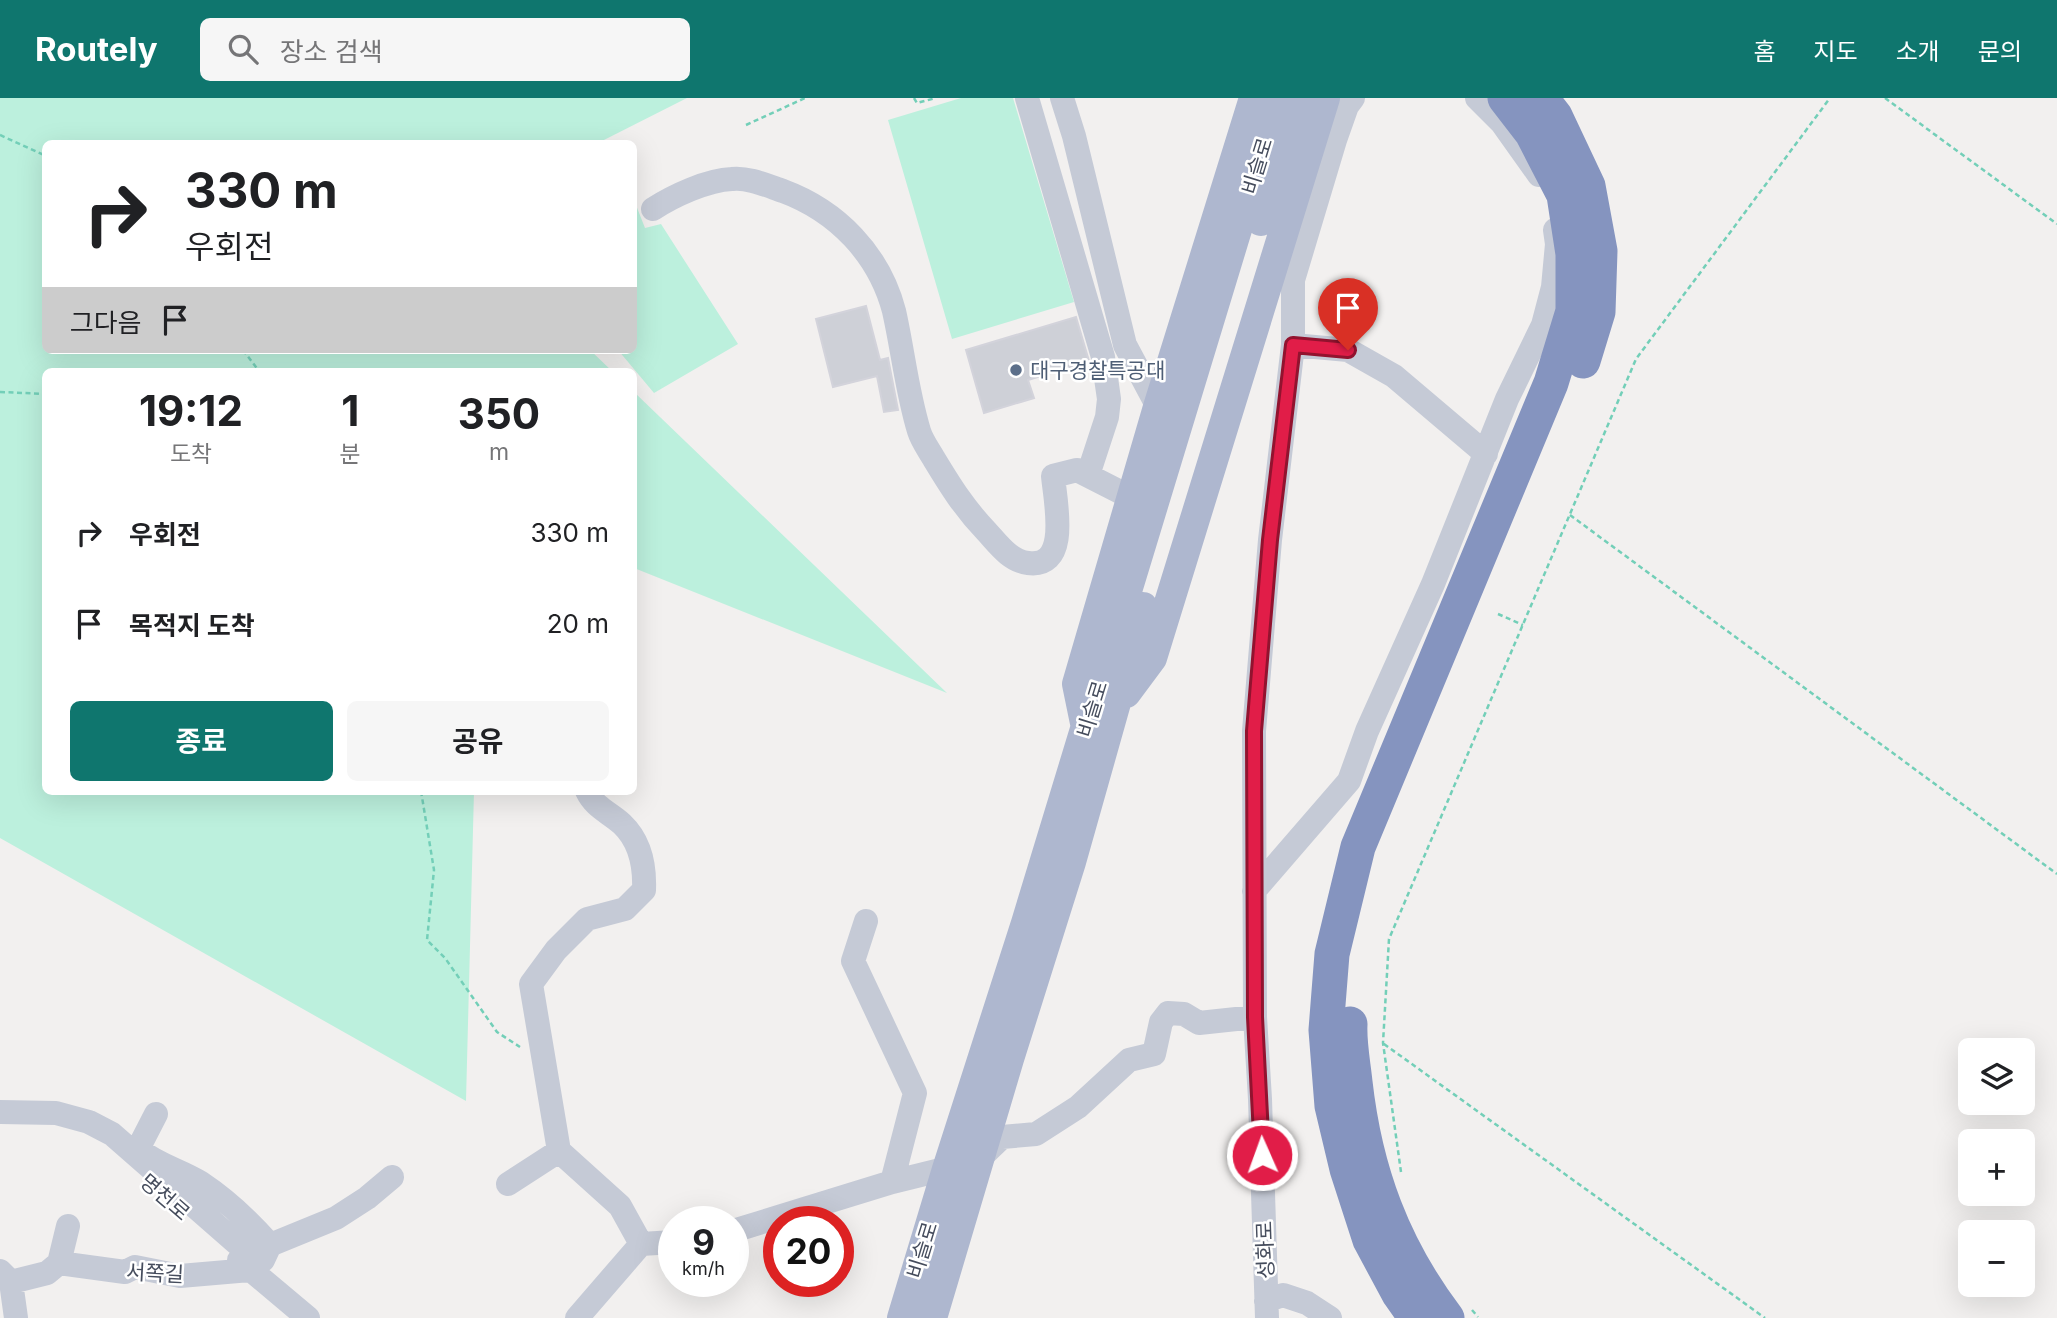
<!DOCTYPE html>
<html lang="ko">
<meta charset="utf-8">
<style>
:root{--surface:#fff;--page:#f6f6f6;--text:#202124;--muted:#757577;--accent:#0f766e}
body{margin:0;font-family:Inter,"Noto Sans KR",sans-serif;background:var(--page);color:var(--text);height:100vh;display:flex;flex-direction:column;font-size:26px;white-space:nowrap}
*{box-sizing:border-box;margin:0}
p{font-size:23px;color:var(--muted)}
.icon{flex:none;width:38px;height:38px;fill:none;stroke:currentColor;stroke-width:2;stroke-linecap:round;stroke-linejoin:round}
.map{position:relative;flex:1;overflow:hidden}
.panel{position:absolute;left:42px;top:270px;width:595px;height:427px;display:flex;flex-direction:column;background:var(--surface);border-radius:10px;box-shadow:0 7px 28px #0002}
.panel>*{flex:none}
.top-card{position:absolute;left:42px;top:42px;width:595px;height:214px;border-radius:10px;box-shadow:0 7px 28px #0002;background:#fff;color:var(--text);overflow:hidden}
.fabs{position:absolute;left:1958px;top:940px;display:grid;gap:14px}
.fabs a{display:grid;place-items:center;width:77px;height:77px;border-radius:10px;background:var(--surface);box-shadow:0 7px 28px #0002;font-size:35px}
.speed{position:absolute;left:658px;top:1108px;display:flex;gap:14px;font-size:35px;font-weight:700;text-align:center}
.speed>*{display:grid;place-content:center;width:91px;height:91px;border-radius:50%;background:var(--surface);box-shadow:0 7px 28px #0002;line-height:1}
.speed small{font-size:18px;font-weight:400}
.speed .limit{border:10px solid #d22;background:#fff;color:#111}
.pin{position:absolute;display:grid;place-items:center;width:60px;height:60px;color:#fff;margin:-72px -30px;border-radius:50% 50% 50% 0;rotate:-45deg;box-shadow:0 0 7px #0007}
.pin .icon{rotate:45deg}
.me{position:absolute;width:77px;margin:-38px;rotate:358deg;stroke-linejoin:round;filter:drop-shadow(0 0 5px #0008)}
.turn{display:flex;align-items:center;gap:24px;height:147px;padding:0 28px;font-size:32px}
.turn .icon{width:91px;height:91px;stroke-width:2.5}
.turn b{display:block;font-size:49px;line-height:60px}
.then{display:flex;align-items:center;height:66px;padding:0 28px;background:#0003;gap:14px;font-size:26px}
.eta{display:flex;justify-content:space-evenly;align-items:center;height:119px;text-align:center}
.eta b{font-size:42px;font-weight:700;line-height:49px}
.button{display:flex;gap:14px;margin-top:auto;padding:14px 28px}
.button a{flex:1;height:80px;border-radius:10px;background:var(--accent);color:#fff;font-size:28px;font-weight:700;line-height:80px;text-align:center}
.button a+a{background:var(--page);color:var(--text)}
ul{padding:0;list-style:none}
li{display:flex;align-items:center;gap:21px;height:91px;padding:0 28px}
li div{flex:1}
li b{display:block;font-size:26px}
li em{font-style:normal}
header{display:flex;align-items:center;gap:42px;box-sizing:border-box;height:98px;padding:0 35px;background:var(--accent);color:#fff}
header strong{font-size:33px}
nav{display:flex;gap:38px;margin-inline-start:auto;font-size:24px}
.search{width:490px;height:63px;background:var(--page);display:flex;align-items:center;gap:18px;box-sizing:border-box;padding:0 24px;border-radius:10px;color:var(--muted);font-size:26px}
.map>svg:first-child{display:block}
.green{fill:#bcf0dd}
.building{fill:#ced0d7;stroke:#d3d3db;stroke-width:2}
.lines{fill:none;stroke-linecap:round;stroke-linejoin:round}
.path{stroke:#73cfb8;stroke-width:2.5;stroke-dasharray:5 3.5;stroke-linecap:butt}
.minor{stroke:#c5cad6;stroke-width:24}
.major{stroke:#aeb7cf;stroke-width:30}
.highway{stroke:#8594bf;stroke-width:35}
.route-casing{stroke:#92132f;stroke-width:18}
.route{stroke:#e11d48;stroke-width:12}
.service-dot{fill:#5c6f8a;stroke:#fff;stroke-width:2.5}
.labels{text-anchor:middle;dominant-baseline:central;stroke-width:5;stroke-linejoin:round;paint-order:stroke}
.street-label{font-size:21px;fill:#464d5d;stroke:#fff}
.service-label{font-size:21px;fill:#4e5e75;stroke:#fff;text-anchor:start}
</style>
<header>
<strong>Routely</strong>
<div class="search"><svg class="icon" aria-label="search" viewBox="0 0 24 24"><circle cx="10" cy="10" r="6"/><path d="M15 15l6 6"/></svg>장소 검색</div>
<nav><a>홈</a><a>지도</a><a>소개</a><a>문의</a></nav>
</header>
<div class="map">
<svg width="2057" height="1220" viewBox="0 0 2057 1220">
<rect width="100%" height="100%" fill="#f2f0ef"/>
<path class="green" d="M0 0H687L598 45 46 46V252H590L612 273H46V693H474L466 1003 0 740Z
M961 0H1013L1074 204 952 241 888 22Z
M634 102 645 130 661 126 738 246 654 295 618 252H634Z
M634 294 947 595 634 470Z"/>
<path class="building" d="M866 208 880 262 888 260 898 312 884 314 877 278 833 289 816 221Z
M1076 219 1089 263 1028 282 1034 300 984 315 966 252Z"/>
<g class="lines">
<path class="path" d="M914 0 917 5 936 0
M1885 0 2057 126
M746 27 805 0
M0 37 46 58
M243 252 259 273
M0 294 46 296
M1570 417 2057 776
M1498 516 1523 527
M421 693 434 772 427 842 445 860 497 934 520 949
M1384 946 1765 1220
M1401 1074 1383 945 1389 841 1636 261 1830 0
M1472 1212 1478 1219"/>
<path class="minor" d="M1027 0 1103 259 1109 301 1107 319 1088 377
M1062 0 1074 38 1125 247 1158 309
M1477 0 1502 25 1539 77
M653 111C673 98 707 82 732 81 748 79 768 88 783 93 837 113 879 156 894 213 903 253 907 294 919 333 922 343 929 352 934 361 951 389 964 410 987 434 998 446 1010 463 1028 465 1071 471 1055 402 1053 378L1077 372 1132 400
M1293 182 1335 42 1347 8 1353 0
M1293 247 1348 252 1394 278 1486 356
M587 693C595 710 609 714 622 726 641 744 645 768 644 792L625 811 587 821 556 852 531 886 559 1053 620 1108 641 1146
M1254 793 1349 683 1367 633 1433 486 1507 301 1543 227 1553 189 1557 146 1555 132
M866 823 853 863 915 995 892 1084
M0 1014 56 1015 89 1024 112 1036 248 1155 250 1172 180 1178 135 1169 125 1174 59 1165 47 1175 11 1184 0 1173
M156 1016 138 1051C157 1067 180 1072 201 1085 228 1103 249 1123 270 1147
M508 1086 559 1053
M733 1133 892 1084 977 1063 1002 1039 1036 1036 1078 1009 1129 962 1154 956 1161 924 1168 915 1184 916 1199 925 1255 919
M239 1162 308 1220
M263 1162 270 1147 336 1120 367 1100 392 1079
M59 1165 68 1128
M11 1184 16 1220
M1266 1203 1283 1197 1307 1205 1330 1220
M577 1220 641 1146 674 1144
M1267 1220 1260 1001 1255 919 1254 633 1270 442 1293 247V184L1281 139"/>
<path class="major" d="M1261 123 1300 0
M1126 595 1152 560 1325 0
M1085 625 1077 586 1158 309 1254 0
M902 1220 947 1071 1026 825 1277 0
M932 1220 1009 961 1071 764 1143 509"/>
<path class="highway" d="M1541 0 1555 18 1588 88 1600 153 1598 214 1583 263
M1350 926C1349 945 1353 965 1355 984 1365 1073 1393 1149 1447 1220
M1416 1220 1399 1196 1370 1142 1347 1071 1332 1008 1326 932 1332 856 1358 749 1551 285 1573 213V156L1564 97 1532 35 1505 0"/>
</g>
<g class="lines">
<g class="route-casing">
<path id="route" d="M1262 1057 1255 919 1254 633 1270 442 1293 247 1348 252"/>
</g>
<use href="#route" class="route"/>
</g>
<circle class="service-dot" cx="1016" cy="272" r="7"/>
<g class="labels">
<g class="street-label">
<text transform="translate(1257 68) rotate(-73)">비슬로</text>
<text transform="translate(1092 611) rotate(-73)">비슬로</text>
<text transform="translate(165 1099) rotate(41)">명천로</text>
<text transform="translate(922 1152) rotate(-73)">비슬로</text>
<text transform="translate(1265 1152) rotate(-92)">성화로</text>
<text transform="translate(155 1175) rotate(3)">서쪽길</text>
</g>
<g class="service-label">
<text x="1030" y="272">대구경찰특공대</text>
</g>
</g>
</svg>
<div class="fabs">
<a><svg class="icon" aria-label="layers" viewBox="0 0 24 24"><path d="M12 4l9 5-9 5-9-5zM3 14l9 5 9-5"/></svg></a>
<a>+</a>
<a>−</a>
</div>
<div class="speed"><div>9<small>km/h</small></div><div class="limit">20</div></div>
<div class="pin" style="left:1348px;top:252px;background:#d93025"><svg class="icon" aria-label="arrive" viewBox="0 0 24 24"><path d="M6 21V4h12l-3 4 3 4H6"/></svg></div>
<svg class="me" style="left:1262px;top:1057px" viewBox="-20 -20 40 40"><circle r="17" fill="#e11d48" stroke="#fff" stroke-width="3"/><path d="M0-11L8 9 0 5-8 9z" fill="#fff"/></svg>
<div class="top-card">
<div class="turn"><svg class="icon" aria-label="right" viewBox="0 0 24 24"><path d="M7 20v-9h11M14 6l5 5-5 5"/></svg><div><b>330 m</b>우회전</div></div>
<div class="then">그다음<svg class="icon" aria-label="arrive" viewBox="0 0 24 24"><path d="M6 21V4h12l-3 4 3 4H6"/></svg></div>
</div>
<section class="panel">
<div class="eta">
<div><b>19:12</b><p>도착</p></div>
<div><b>1</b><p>분</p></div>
<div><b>350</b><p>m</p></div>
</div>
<ul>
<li><svg class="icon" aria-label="right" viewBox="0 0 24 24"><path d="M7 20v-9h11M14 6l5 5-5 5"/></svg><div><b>우회전</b></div><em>330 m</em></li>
<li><svg class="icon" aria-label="arrive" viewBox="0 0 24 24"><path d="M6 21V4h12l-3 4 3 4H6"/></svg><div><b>목적지 도착</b></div><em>20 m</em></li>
</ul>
<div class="button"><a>종료</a><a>공유</a></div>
</section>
</div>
